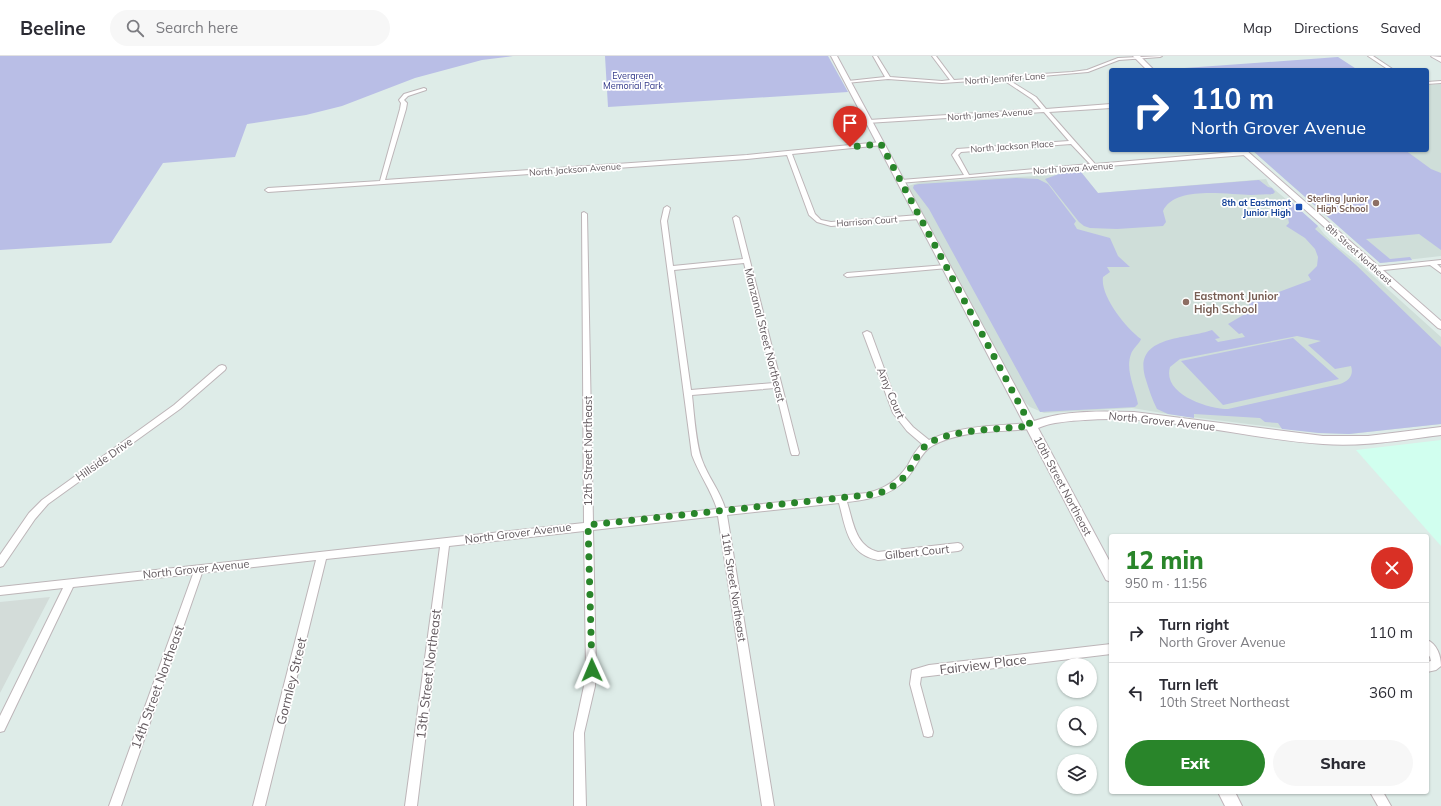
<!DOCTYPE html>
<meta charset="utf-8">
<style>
:root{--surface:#fff;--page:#f7f7f7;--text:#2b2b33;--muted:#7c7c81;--line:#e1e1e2;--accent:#29852a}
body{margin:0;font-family:Mulish,sans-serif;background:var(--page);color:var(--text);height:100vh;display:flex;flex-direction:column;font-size:15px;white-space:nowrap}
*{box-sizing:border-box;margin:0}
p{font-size:13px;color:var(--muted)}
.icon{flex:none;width:22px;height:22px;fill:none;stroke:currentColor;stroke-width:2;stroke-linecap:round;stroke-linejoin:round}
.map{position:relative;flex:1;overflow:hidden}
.sheet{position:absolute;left:1109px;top:478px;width:320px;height:260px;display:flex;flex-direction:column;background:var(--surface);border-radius:4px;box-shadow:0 1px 3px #0004}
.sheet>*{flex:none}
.top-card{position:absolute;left:1109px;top:12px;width:320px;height:84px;border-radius:4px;box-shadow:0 1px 3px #0004;background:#1a4fa0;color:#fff;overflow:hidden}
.fabs{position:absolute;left:1057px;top:602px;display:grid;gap:8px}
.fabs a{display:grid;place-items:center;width:40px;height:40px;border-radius:50%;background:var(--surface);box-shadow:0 1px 3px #0004;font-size:20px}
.pin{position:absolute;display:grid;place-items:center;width:34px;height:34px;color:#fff;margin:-41px -17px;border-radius:50% 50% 50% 0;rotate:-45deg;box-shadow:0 0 4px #0007}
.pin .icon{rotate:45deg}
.me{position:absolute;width:44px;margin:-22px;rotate:359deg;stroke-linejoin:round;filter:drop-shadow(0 0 3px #0008)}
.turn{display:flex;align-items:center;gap:14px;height:84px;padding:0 16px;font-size:18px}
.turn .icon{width:52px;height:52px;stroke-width:2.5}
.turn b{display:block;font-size:28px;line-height:34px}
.round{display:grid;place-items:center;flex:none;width:42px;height:42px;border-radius:21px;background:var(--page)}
.head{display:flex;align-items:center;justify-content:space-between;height:68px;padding:0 16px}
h1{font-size:24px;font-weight:800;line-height:30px;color:var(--accent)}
.button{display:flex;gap:8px;margin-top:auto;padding:8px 16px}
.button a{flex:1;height:46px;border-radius:24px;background:var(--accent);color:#fff;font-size:16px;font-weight:800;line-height:46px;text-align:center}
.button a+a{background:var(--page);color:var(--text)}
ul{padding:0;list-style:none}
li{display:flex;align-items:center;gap:12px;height:60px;padding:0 16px;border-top:1px solid var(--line)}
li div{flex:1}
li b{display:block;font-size:15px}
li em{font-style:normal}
header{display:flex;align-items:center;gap:24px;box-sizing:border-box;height:56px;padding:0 20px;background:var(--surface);border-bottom:1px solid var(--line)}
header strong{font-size:19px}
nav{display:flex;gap:22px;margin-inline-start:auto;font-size:14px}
.search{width:280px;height:36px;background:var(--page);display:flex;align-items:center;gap:10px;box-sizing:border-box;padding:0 14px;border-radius:22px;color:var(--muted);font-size:15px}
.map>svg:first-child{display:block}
.commercial{fill:#d1ffef}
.industrial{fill:#d3dcd9}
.education{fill:#cfded9}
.green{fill:#b9bee6;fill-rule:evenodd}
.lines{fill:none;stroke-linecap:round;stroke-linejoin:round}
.street-casing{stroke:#bdb5b8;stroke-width:2}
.secondary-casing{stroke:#bfb5ba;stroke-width:2}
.street{fill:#fff;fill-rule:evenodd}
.secondary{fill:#fff;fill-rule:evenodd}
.route{stroke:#29852a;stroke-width:7;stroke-dasharray:0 12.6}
.education-dot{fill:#8d6e63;stroke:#fff;stroke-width:1.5}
.transit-dot{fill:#1a4fb4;stroke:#fff;stroke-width:1.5}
.labels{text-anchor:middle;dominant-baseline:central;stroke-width:3.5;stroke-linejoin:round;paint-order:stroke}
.far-park-label{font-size:9px;fill:#303688;stroke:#fff}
.far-street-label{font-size:9px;fill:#61585d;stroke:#fff}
.far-education-label{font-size:9px;font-weight:bold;fill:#785e54;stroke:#fff;text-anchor:end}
.far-transit-label{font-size:9px;font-weight:bold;fill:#164399;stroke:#fff;text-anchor:end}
.education-label{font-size:11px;font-weight:bold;fill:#785e54;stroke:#fff;text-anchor:start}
.street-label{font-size:11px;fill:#61585d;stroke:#fff}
.near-street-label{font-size:13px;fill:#61585d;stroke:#fff}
</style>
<header>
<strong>Beeline</strong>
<div class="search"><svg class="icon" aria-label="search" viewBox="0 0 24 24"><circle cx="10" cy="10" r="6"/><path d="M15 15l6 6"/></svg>Search here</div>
<nav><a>Map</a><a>Directions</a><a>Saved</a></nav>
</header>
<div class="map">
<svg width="1441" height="750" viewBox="0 0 1441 750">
<rect width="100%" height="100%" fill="#deece8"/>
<path class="commercial" d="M1441 384V490L1356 394Z"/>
<path class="industrial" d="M50 541 0 637V546Z"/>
<path class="education" d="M1441 28V200L1380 207 1252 94H1427V29Z
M1081 116 1098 137 1266 123 1269 129 1318 170 1324 178 1338 191 1361 209 1441 281V368L1349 378 1319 377 1168 358 1132 352 1044 357 1030 351 1024 345 908 130 921 126 1056 119Z"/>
<path class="green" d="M0 0H513L482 4 415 22 342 50 306 59 247 68 235 101 163 107 111 187 0 194Z
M605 0H828L848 36 608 51Z
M1338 1 1358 14H1157Z
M1252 94H1405L1431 113 1441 117V194L1419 178 1366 183 1390 203 1410 201 1412 204 1380 207Z
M1081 116 1098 137 1259 124 1268 131 1272 132 1275 136 1273 138C1266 138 1258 139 1251 139 1228 139 1175 129 1163 155L1166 166 1163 170 1117 173 1090 172 1084 170 1079 166 1045 123 1062 117Z
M1016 122 1038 123 1048 128 1076 165 1074 168 1077 173 1110 182 1118 200 1130 211H1107L1110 216 1103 221C1100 240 1126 272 1141 283 1140 287 1133 292 1131 298 1125 314 1135 332 1138 348L1135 351 1040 356 929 153 913 132 914 129 919 128Z
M1284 143 1289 144 1318 170 1315 173 1356 209 1441 291V368L1349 378 1319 377 1282 373 1278 367 1265 366 1260 362 1194 358V362L1168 358 1157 353C1152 343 1149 334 1146 324 1131 279 1185 284 1212 274L1220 282 1215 283 1218 286 1245 281 1242 277 1239 278 1228 268 1250 255 1249 247 1311 224 1308 219 1317 210 1318 201 1315 193 1305 182 1286 170 1289 167ZM1297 280 1321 285 1308 289 1335 313 1351 310C1354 319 1349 325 1340 328L1228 353C1208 353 1162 338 1170 311L1180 303Z
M1293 282 1339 323 1223 349 1181 305Z"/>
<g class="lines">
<g class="street-casing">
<path id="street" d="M873 0H877L890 21 942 25 950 24 932 0H936L954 24 1072 16 1087 14 1118 2 1162 0 1160 1 1119 4 1088 16 1007 23 1036 41 1046 53 1111 48V52L1049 56 1095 108 1245 95 1248 97 1245 99 899 127V125L901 124 964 119 952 99 957 93 1069 85 1044 56 867 67V65L869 64 1041 53 1032 43 1002 23 942 27 888 23 846 27V26L848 25 885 21ZM1071 88 1090 108 969 119 958 99 961 96Z
M1368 0H1373L1394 14H1389Z
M1441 25V27L1427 28V26Z
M424 32 426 33V34L408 40 404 44 407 47 406 53 385 124 747 99 881 86 884 88 883 89 792 98 815 158 821 164 831 166 919 159 922 161 919 163 831 170 817 166 809 159 787 99 747 103 268 136 265 134 268 132 380 125 400 53 401 47 399 44 404 38Z
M667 150 670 152 667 165 673 210 743 203 733 162 736 160 739 162 799 397 798 399H792L791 397 775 332 692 339C694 358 696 388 702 404 708 421 720 435 725 452L867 437C885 433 898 424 908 409 912 401 916 394 922 388L907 375 893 357 863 277 867 275 871 277 900 356 913 371 929 384C960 369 997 370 1031 367L1035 370 1031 373C1000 376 959 374 932 390 923 395 919 405 913 414 898 438 874 443 847 446 853 465 855 490 878 496L958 487 961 488 963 491 961 494 958 495 878 504C874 503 869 502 866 500 847 491 844 465 839 447L727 459 774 750H762L718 460 593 474 596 614 595 630 584 677 586 750H574V677L584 630 586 614 584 475 449 490 417 750H405L440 491 326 503 265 750H253L316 504 202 517 121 750H109L193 518 73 531 4 675 0 676V660L63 532 0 539V531L584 467 582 157 584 156 587 158 593 466 717 453C711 434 699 418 692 399L661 165 664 152ZM744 207 774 327 691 334 674 214Z
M1441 204V208H1437L1441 212V217L1430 209 1375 215 1372 213 1375 211Z
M946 209 948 210V212L847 221 844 219 847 217Z
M222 309 225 310 226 312 225 314 180 353 48 448 35 463 3 510 0 511V499L29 457 42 444 174 349 219 310Z
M1427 584C1437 588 1441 600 1441 610L1436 614 1427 616V606L1431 605 1430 601 1427 597Z
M1111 588V598L921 621 920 628 933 676 932 680 928 681 924 680 910 628 912 614 929 609Z
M1370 736H1383L1391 750H1378Z"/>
</g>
<g class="secondary-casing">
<path id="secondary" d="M831 0H837L1034 365C1066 354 1101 355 1134 356L1323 380H1368L1441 371V379C1402 384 1363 391 1323 388 1244 383 1166 358 1085 364 1070 365 1052 366 1038 372L1111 508V526L1106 524Z
M1133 0H1140L1154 14H1147Z
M1431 0 1441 1V6L1432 1Z
M1238 94H1246L1441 265V273L1438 272Z
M1218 736H1235L1242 750H1225Z"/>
</g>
<use href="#street" class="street"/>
<use href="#secondary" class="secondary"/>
</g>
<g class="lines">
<path class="route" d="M592 614 588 469 876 438C889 434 902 426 910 413 915 405 919 394 928 388 949 373 1004 373 1031 370L881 88 850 91"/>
</g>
<g class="education-dot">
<circle cx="1376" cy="147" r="4"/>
<circle cx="1186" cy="246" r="4"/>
</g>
<rect class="transit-dot" x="1295" y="147" width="8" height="8" rx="2"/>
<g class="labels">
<g class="far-park-label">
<text x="633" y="19">Evergreen<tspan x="633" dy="10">Memorial Park</tspan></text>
</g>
<g class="far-street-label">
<text transform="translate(1005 22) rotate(-4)">North Jennifer Lane</text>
<text transform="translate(990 58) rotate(-4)">North James Avenue</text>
<text transform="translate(1012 90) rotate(-4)">North Jackson Place</text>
<text transform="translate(1073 112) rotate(-4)">North Iowa Avenue</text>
<text transform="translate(575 113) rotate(-4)">North Jackson Avenue</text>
<text transform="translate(867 165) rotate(-4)">Harrison Court</text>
<text transform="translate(1359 198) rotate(42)">8th Street Northeast</text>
</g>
<g class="far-education-label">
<text x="1368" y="142">Sterling Junior<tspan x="1368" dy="10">High School</tspan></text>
</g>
<g class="far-transit-label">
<text x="1291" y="146">8th at Eastmont<tspan x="1291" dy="10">Junior High</tspan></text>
</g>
<g class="education-label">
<text x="1194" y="240">Eastmont Junior<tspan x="1194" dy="13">High School</tspan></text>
</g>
<g class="street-label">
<text transform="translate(765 279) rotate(76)">Manzanal Street Northeast</text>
<text transform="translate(891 337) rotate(67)">Amy Court</text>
<text transform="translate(1162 365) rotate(6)">North Grover Avenue</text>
<text transform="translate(588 395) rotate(-90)">12th Street Northeast</text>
<text transform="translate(104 403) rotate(-35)">Hillside Drive</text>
<text transform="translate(1063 430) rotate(62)">10th Street Northeast</text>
<text transform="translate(518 477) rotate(-7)">North Grover Avenue</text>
<text transform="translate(917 496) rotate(-6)">Gilbert Court</text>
<text transform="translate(196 513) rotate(-6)">North Grover Avenue</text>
<text transform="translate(734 531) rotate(81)">11th Street Northeast</text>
</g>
<g class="near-street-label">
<text transform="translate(983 608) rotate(-7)">Fairview Place</text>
<text transform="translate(428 618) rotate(-83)">13th Street Northeast</text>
<text transform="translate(291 625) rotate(-76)">Gormley Street</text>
<text transform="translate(157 631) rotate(-70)">14th Street Northeast</text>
</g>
</g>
</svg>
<div class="fabs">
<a><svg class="icon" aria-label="sound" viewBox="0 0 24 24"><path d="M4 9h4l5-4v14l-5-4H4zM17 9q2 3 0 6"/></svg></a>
<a><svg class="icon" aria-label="search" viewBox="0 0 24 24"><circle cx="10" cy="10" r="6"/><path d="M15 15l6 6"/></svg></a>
<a><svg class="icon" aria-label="layers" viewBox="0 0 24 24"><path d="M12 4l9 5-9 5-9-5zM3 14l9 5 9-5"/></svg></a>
</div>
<div class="pin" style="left:850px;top:91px;background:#d93025"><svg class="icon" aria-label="arrive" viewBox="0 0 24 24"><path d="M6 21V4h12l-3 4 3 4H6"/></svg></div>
<svg class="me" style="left:592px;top:614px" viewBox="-20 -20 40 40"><path d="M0-17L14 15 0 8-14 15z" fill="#29852a" stroke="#fff" stroke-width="4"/></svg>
<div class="top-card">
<div class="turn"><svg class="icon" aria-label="right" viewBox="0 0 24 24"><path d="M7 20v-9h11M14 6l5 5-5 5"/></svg><div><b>110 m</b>North Grover Avenue</div></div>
</div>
<section class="sheet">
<div class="head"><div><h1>12 min</h1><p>950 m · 11:56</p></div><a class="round" style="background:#d93025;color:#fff"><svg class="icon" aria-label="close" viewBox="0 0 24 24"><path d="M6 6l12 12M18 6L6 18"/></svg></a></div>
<ul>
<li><svg class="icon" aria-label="right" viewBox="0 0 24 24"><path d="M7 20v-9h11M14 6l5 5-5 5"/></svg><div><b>Turn right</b><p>North Grover Avenue</p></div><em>110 m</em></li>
<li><svg class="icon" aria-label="left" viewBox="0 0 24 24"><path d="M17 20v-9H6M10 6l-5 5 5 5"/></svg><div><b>Turn left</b><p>10th Street Northeast</p></div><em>360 m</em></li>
</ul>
<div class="button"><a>Exit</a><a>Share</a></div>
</section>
</div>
